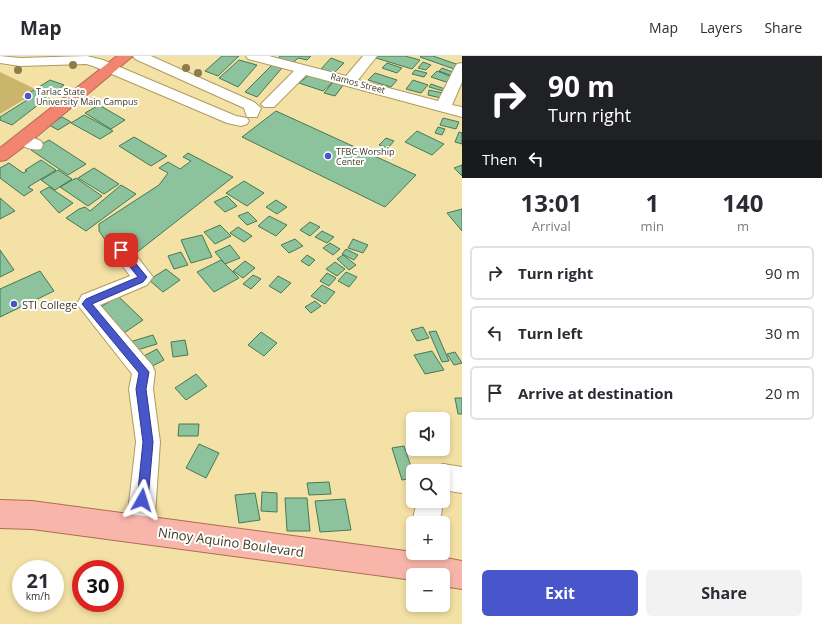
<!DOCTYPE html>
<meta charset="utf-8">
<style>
:root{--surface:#fff;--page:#f2f2f3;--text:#2b2b33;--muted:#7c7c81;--line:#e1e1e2;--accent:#4756cb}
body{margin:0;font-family:"Open Sans",sans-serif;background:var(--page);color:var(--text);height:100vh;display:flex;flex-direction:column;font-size:15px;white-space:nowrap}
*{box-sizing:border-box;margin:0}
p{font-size:13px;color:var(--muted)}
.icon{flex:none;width:22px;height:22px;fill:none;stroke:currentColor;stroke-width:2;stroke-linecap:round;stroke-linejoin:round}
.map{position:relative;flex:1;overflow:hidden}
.panel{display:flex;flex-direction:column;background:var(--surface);width:360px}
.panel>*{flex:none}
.banner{background:#202124;color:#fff;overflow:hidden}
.buttons{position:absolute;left:406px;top:356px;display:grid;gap:8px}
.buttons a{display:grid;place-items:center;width:44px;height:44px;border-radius:6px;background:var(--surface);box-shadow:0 2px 6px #0003;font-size:20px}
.speed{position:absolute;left:12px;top:504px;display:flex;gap:8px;font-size:20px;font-weight:700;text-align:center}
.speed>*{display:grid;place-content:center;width:52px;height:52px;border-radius:50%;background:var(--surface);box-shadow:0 2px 6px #0003;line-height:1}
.speed small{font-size:10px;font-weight:400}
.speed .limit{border:6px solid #d22;background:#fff;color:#111}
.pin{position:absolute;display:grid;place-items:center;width:34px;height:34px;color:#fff;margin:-17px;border-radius:8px;box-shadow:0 2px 6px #0006}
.me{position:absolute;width:44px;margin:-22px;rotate:6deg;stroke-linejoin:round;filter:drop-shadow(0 0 3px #0008)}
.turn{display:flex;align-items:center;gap:14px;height:84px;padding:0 20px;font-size:18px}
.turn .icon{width:52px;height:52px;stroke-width:2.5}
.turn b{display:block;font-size:28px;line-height:34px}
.then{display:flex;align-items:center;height:38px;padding:0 20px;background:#0003;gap:8px;font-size:15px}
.eta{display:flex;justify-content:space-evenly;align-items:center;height:68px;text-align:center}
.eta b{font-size:24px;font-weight:700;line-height:28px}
.action{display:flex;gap:8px;margin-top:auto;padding:8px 20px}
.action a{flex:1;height:46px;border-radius:6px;background:var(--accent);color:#fff;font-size:16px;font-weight:700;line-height:46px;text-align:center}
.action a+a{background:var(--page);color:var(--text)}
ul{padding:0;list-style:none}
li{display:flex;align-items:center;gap:12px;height:54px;margin:0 8px 6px;padding:0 12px;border:2px solid var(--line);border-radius:6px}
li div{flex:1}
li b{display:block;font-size:15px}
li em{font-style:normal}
header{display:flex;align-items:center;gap:24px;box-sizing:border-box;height:56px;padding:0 20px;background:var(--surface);border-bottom:1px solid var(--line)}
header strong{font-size:19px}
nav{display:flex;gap:22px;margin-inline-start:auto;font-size:14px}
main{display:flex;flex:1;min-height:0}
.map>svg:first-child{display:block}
.green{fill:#cbb46c}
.building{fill:#8dc39c;stroke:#457955}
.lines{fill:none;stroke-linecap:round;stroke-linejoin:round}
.minor-casing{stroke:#ae9b61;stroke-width:2}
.major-casing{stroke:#b36a54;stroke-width:2}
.highway-casing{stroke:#b36a54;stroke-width:2}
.minor{fill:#fff;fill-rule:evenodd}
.major{fill:#f7b6a9;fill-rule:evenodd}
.highway{fill:#f1856f;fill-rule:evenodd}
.tree{fill:#8d7d4b}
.route{fill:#4756cb;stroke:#2e3884}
.poi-dot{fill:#4756cb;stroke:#fff;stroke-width:1.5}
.labels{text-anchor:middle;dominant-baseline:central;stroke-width:4;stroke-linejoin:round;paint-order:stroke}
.far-street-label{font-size:9px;fill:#413921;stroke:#fff}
.far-poi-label{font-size:9px;fill:#413921;stroke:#fff;text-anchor:start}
.poi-label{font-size:11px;fill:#413921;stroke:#fff;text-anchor:start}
.near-street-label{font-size:13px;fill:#413921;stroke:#fff}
</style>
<header>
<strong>Map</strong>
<nav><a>Map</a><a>Layers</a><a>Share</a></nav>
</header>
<main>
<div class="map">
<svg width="462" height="568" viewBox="0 0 462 568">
<rect width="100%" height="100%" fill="#f4e1a5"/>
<path class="green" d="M0 16 35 33 21 41 25 43 0 58Z"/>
<path class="building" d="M222 0H239L218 20 205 15Z
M280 0H311L307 4 298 2 293 7 278 3Z
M377 0H405L420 4 412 13 376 2Z
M422 0H433L459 9 454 13 420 1Z
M331 2 344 7 334 17 321 13Z
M239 4 257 9 238 31 219 22Z
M423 6 431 9 426 14 418 12Z
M387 7 402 12 397 17 382 12Z
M272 9 282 12 257 41 245 36Z
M442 12 458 18 455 21 439 15Z
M415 14 427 17 424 21 412 18Z
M437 15 455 22 449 27 431 21Z
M375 17 397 24 391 31 368 24Z
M309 19 333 26 323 35 299 27Z
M50 24 64 29 12 69 0 64V61L32 41 26 39Z
M413 24 428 29 421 37 406 33Z
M334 25 344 28 335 40 324 37Z
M431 28 445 33 443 35 429 31Z
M429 34 443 37 441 42 428 39Z
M99 49 125 64 111 73 85 57Z
M276 55 416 119 385 151 242 81Z
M84 59 99 67 113 75 100 83 71 67Z
M62 61 71 66 58 74 49 69Z
M443 62 459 66 456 73 440 69Z
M438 71 445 73 442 79 435 77Z
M417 75 444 88 432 99 405 86Z
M459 76 462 77V88L455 86Z
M134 81 167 100 151 110 119 90Z
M386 82 394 85 388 92 379 89Z
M49 84 86 108 68 119 31 94Z
M188 97 233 121 136 197 108 188 99 175V168L159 129 168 117 159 112 168 106 180 113 191 105 183 101Z
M41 104 56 114 28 131 33 134 24 140 0 122V112L9 107 23 117 27 115 25 114Z
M462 109V120L454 112Z
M94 112 119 128 104 138 78 122Z
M58 114 72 123 55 134 41 124Z
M76 122 102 140 88 150 60 131Z
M244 125 264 137 247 150 226 137Z
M121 129 136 138 86 175 66 162 79 153 85 151 90 155Z
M49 131 73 147 59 157 40 136Z
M227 140 237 150 225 156 214 146Z
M0 142 15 155 0 163Z
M276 144 287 151 277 158 266 151Z
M462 153V175L447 157Z
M248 156 257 165 247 169 238 160Z
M269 160 287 169 276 180 258 170Z
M310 166 320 171 310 180 300 174Z
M220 169 231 180 215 188 204 176Z
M238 171 252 180 244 186 230 177Z
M322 175 334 181 327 187 315 181Z
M202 179 212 201 191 207 181 184Z
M295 183 303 190 289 197 281 189Z
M353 183 368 189 363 197 348 192Z
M330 187 340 193 333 199 323 192Z
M230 189 240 202 225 208 215 196Z
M346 193 358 199 354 204 342 198Z
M0 194 14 214 0 221Z
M181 196 188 209 174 213 168 200Z
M307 199 315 204 309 210 301 205Z
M343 199 356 209 349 214 337 203Z
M221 204 239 222 214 236 197 216Z
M245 205 255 212 243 222 233 215Z
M335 206 345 213 337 220 326 213Z
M166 213 180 224 163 236 149 224Z
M40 215 54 235 0 261V233Z
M346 216 357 221 349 231 338 225Z
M327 217 336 222 329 230 320 225Z
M253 219 261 223 251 233 243 228Z
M278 220 291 227 281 237 269 230Z
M322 229 335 236 325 248 311 240Z
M118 240 143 264 118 281 93 256Z
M315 245 321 250 311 257 305 251Z
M423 271 429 282 417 285 411 274Z
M436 275 449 305 442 306 429 276Z
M261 276 277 287 264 300 248 289Z
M153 279 157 288 127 297 123 288Z
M185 284 188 299 173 301 171 286Z
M157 293 164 304 145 314 138 303Z
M432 295 444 314 425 318 414 299Z
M455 296 462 307 454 309 447 298Z
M196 318 207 330 186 344 175 332Z
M455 342H462V358H458Z
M179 368H199L198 380H178Z
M199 388 219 397 206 422 186 412Z
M404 390 413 416V422L402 424 392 392Z
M329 426 331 438 309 439 307 427Z
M262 436 277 437V456L261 455Z
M255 437 260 464 239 467 235 439Z
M285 442H307L310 475H287Z
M345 443 351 474 320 476 315 445Z"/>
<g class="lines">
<g class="minor-casing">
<path id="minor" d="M0 0 20 2 87 0 103 4 236 60 247 62 249 65 247 68 241 70 227 67 93 10 86 8 20 10 0 7Z
M133 0H151L254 46 261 52 257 61H247L244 52 135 3Z
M246 0H269L346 20 363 0H377L358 24 438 45 455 11 457 8 462 7V26L452 49 462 51V61L306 19 274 51H264L261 48 294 15 248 3Z
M24 78 41 85 43 89 41 93C32 95 21 91 16 83L18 80Z
M121 187 128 189 153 221 147 229 100 249 152 309 155 316 153 333 160 386 154 473 150 483 140 487 130 483 126 473 136 386 129 333 132 318 77 248 82 239 130 220 111 194 114 189Z
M443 408 462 411V437L443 434V415H433L434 412Z
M443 444V445L440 467H413V469L412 467 417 445Z"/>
</g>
<g class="major-casing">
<path id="major" d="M0 444 32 445 413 496 462 505V533L443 530V519H413V524L32 473 0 472Z"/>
</g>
<g class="highway-casing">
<path id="highway" d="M117 0H133L30 86 6 104 0 105V92Z"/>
</g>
<use href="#minor" class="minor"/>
<use href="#major" class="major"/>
<use href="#highway" class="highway"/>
</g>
<g class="tree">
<circle cx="73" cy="9" r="4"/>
<circle cx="186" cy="12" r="4"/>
<circle cx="18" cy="14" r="4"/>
<circle cx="198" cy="17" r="4"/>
</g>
<path class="route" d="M121 191 123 192 147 221 143 226 92 248 149 316 146 333 153 386 148 444 146 448 142 450 139 448 137 444 143 386 136 333 139 317 82 248 86 243 138 221 118 196 117 194Z"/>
<g class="poi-dot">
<circle cx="28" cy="40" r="4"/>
<circle cx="328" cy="100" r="4"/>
<circle cx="14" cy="248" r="4"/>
</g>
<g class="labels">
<g class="far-street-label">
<text transform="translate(358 27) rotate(15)">Ramos Street</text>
</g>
<g class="far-poi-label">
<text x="36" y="35">Tarlac State<tspan x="36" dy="10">University Main Campus</tspan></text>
<text x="336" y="95">TFBC Worship<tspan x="336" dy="10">Center</tspan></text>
</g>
<g class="poi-label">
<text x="22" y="248">STI College</text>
</g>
<g class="near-street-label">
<text transform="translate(231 486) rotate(8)">Ninoy Aquino Boulevard</text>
</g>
</g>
</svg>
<div class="buttons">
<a><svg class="icon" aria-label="sound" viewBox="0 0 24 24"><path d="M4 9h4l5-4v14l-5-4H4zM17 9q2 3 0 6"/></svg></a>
<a><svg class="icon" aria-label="search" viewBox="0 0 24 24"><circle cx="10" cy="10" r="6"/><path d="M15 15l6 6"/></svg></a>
<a>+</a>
<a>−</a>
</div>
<div class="speed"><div>21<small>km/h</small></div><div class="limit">30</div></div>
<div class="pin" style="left:121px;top:194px;background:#d93025"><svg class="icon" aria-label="arrive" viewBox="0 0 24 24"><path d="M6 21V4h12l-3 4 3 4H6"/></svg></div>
<svg class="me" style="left:142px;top:444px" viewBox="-20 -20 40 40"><path d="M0-17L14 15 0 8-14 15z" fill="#4756cb" stroke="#fff" stroke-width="4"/></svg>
</div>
<section class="panel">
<div class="banner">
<div class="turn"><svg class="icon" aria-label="right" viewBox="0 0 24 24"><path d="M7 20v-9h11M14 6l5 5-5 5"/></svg><div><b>90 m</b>Turn right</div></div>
<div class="then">Then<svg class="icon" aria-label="left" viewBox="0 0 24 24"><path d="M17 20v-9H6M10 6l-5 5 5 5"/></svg></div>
</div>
<div class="eta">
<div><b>13:01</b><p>Arrival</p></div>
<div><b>1</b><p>min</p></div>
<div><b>140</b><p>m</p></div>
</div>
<ul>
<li><svg class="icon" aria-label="right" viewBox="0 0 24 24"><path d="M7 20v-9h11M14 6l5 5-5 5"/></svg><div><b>Turn right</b></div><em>90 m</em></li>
<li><svg class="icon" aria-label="left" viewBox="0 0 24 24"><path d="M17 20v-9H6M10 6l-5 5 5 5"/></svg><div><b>Turn left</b></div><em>30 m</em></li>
<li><svg class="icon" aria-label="arrive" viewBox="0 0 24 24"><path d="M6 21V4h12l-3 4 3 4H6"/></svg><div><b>Arrive at destination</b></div><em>20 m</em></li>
</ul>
<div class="action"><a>Exit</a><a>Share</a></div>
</section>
</main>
